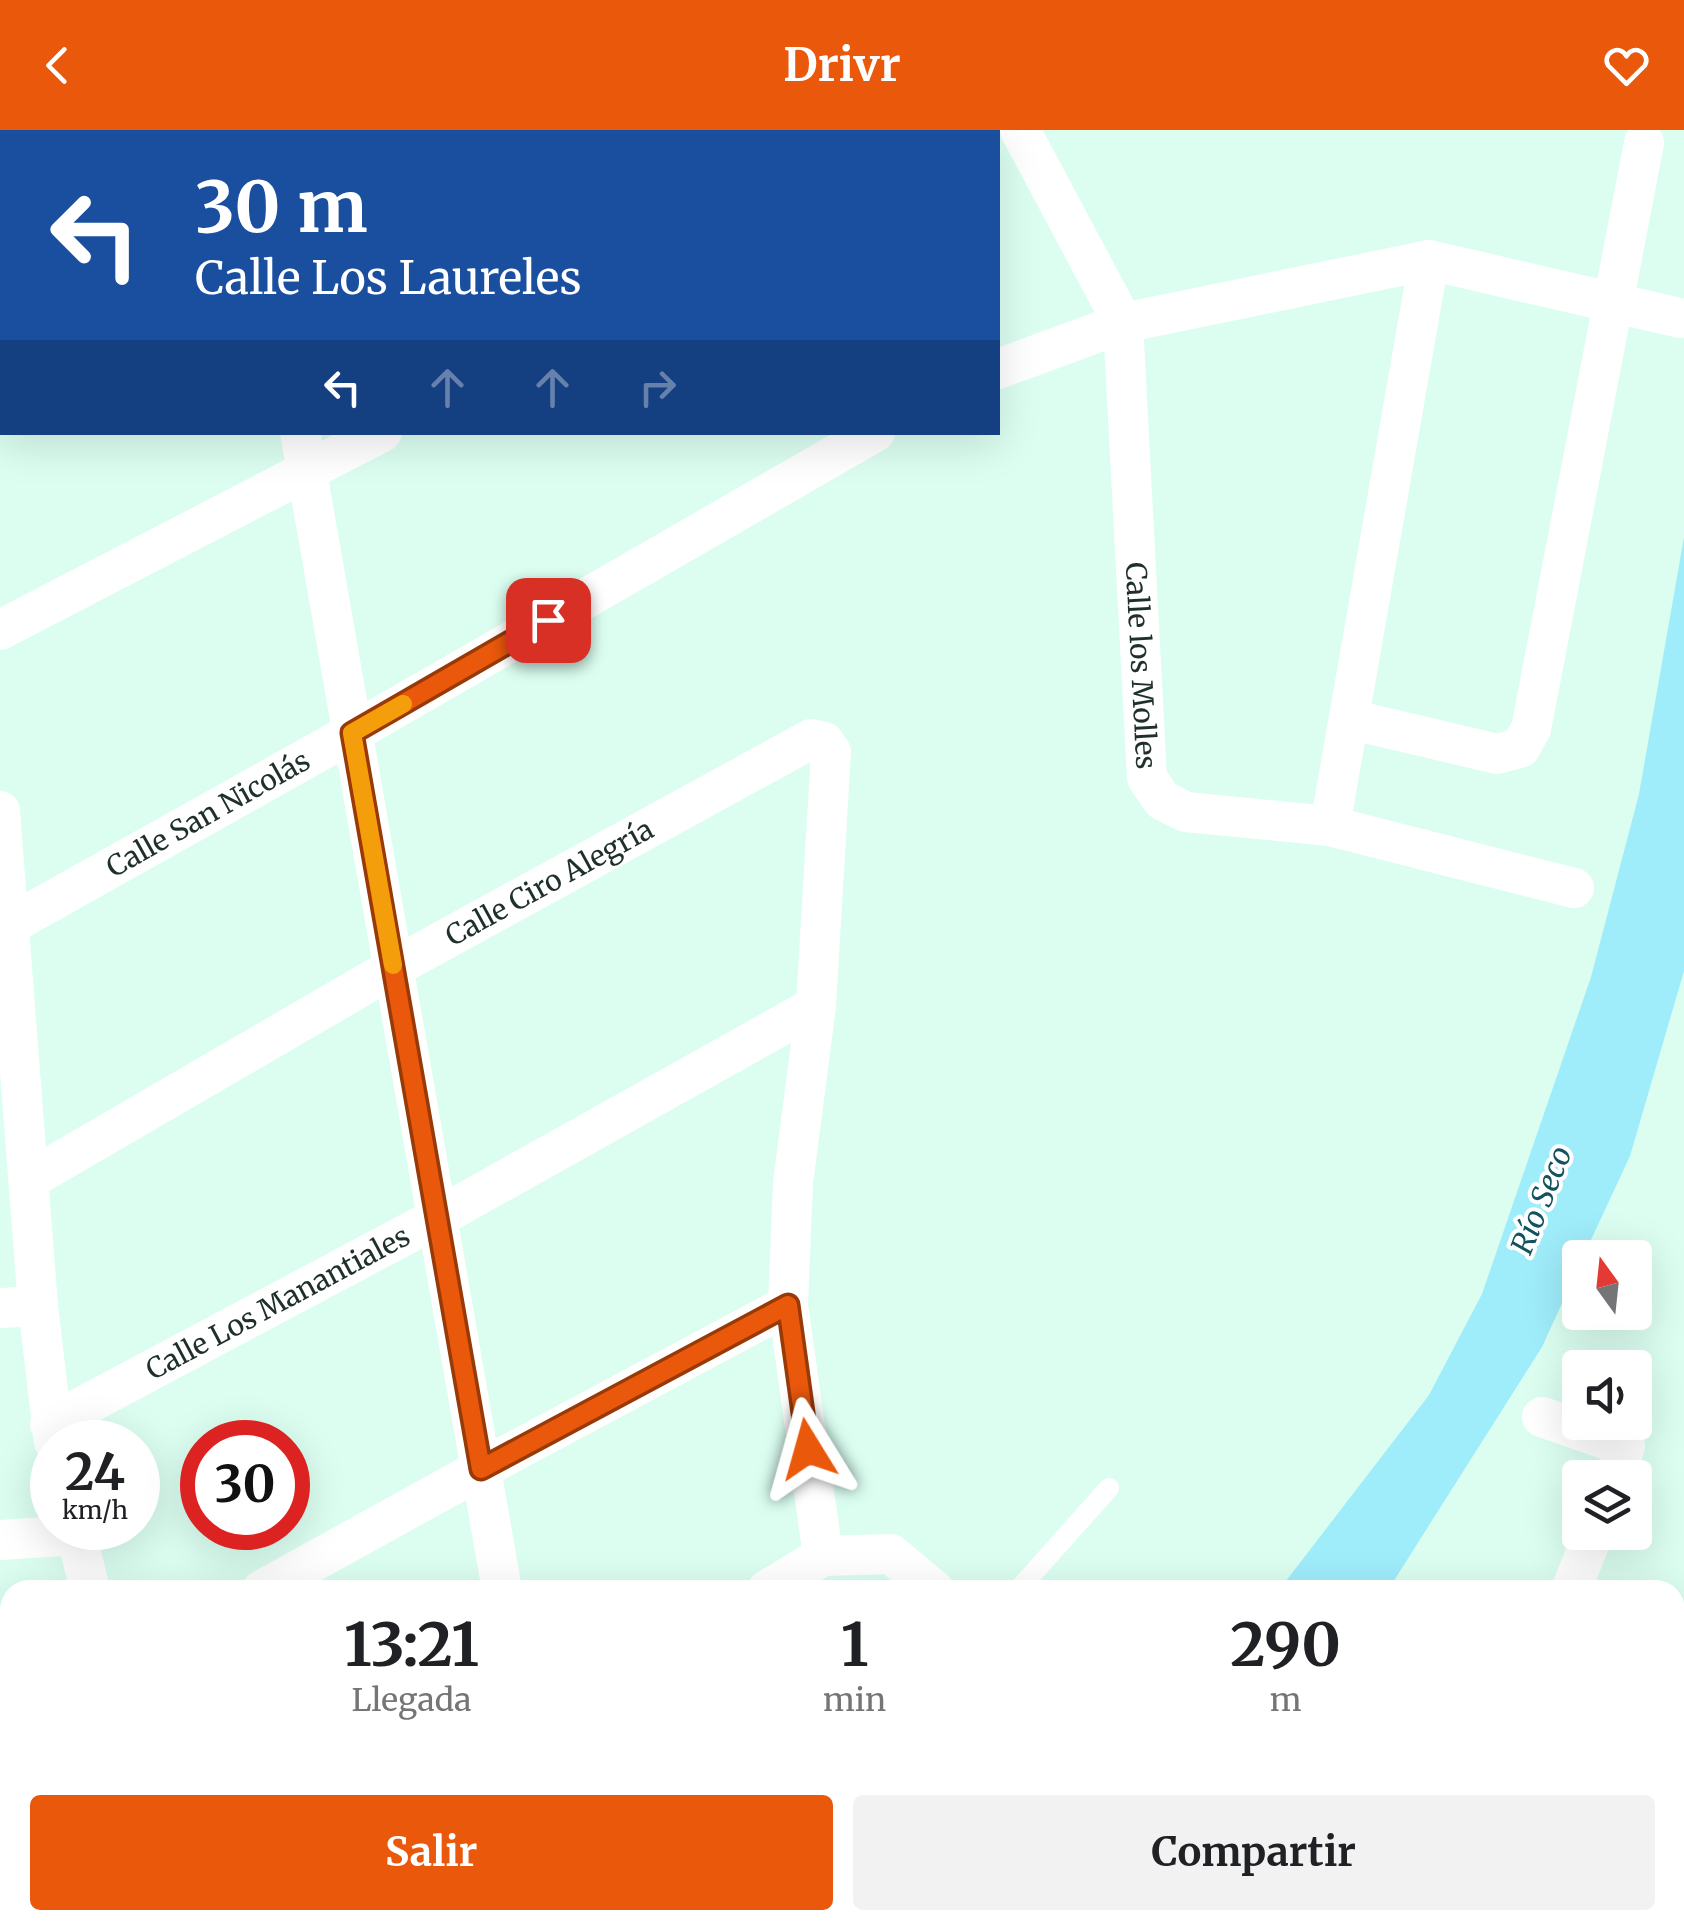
<!DOCTYPE html>
<html lang="es">
<meta charset="utf-8">
<style>
:root{--surface:#fff;--page:#f2f2f2;--text:#202124;--muted:#757577;--accent:#ea580c}
body{margin:0;font-family:Merriweather,serif;background:var(--page);color:var(--text);height:100vh;display:flex;flex-direction:column;font-size:38px;white-space:nowrap}
*{box-sizing:border-box;margin:0}
p{font-size:32px;color:var(--muted)}
.icon{flex:none;width:55px;height:55px;fill:none;stroke:currentColor;stroke-width:2;stroke-linecap:round;stroke-linejoin:round}
.map{position:relative;flex:1;overflow:hidden}
.drawer{position:absolute;left:0px;top:1450px;width:1685px;height:350px;display:flex;flex-direction:column;background:var(--surface);border-radius:30px 30px 0 0;box-shadow:0 10px 40px #0002}
.drawer>*{flex:none}
.guide{position:absolute;left:0px;top:0px;width:1000px;height:305px;box-shadow:0 10px 40px #0002;background:#1a4fa0;color:#fff;overflow:hidden}
.needle{width:65px;rotate:345deg}
.tools{position:absolute;left:1562px;top:1110px;display:grid;gap:20px}
.tools a{display:grid;place-items:center;width:90px;height:90px;border-radius:10px;background:var(--surface);box-shadow:0 10px 40px #0002;font-size:50px}
.speed{position:absolute;left:30px;top:1290px;display:flex;gap:20px;font-size:50px;font-weight:700;text-align:center}
.speed>*{display:grid;place-content:center;width:130px;height:130px;border-radius:50%;background:var(--surface);box-shadow:0 10px 40px #0002;line-height:1}
.speed small{font-size:25px;font-weight:400}
.speed .limit{border:15px solid #d22;background:#fff;color:#111}
.pin{position:absolute;display:grid;place-items:center;width:85px;height:85px;color:#fff;margin:-42px;border-radius:20px;box-shadow:0 5px 15px #0006}
.me{position:absolute;width:110px;margin:-55px;rotate:352deg;stroke-linejoin:round;filter:drop-shadow(0 0 8px #0008)}
.turn{display:flex;align-items:center;gap:35px;height:210px;padding:0 30px;font-size:45px}
.turn .icon{width:130px;height:130px;stroke-width:2.5}
.turn b{display:block;font-size:70px;line-height:85px}
.lanes{display:flex;align-items:center;height:95px;padding:0 30px;background:#0003;justify-content:center;gap:50px;direction:ltr}
.lanes .off{opacity:.35}
.eta{display:flex;justify-content:space-evenly;align-items:center;height:170px;text-align:center}
.eta b{font-size:60px;font-weight:700;line-height:70px}
.button{display:flex;gap:20px;margin-top:auto;padding:20px 30px}
.button a{flex:1;height:115px;border-radius:10px;background:var(--accent);color:#fff;font-size:40px;font-weight:700;line-height:115px;text-align:center}
.button a+a{background:var(--page);color:var(--text)}
header{display:flex;justify-content:space-between;align-items:center;height:130px;padding:0 30px;background:var(--accent);color:#fff;font-size:45px;font-weight:700}
.map>svg:first-child{display:block}
.water{fill:#9fecfb}
.lines{fill:none;stroke-linecap:round;stroke-linejoin:round}
.service{stroke:#fff;stroke-width:20}
.minor{stroke:#fff;stroke-width:40}
.route-casing{stroke:#983908;stroke-width:25}
.route{stroke:#ea580c;stroke-width:18}
.slow{stroke:#f59e0b;stroke-width:18}
.labels{text-anchor:middle;dominant-baseline:central;stroke-width:8;stroke-linejoin:round;paint-order:stroke}
.street-label{font-size:28px;fill:#1f302a;stroke:#fff}
.water-label{font-size:30px;font-style:italic;fill:#13535e;stroke:#fff}
</style>
<header><svg class="icon" aria-label="back" viewBox="0 0 24 24"><path d="M15 5l-7 7 7 7"/></svg>Drivr<svg class="icon" aria-label="heart" viewBox="0 0 24 24"><path d="M12 20l-8-8c-3-5 5-10 8-4 3-6 11-1 8 4z"/></svg></header>
<div class="map">
<svg width="1684" height="1800" viewBox="0 0 1684 1800">
<rect width="100%" height="100%" fill="#dbfef1"/>
<path class="water" d="M1684 407V841L1630 1026 1583 1127 1580 1128V1134L1542 1217 1388 1460H1279L1429 1265 1482 1164 1591 847 1639 664Z
M818 1790H1029L1014 1800H804Z"/>
<g class="lines">
<path class="service" d="M1018 1460 1109 1358"/>
<g class="minor">
<path id="s1" d="M1020 0 1123 193 1147 648 1162 670 1186 682 1330 696 1574 758"/>
<path d="M397 2 404 0"/>
<path d="M937 2 942 0"/>
<path d="M998 239 1123 193 1429 130 1680 188"/>
<path d="M300 302 502 1460"/>
<path d="M0 500 382 302"/>
<path d="M1349 589 1497 624 1520 618 1531 599 1644 13"/>
<path d="M0 681 38 1176 54 1312"/>
<path d="M1330 696 1429 130"/>
<path id="s2" d="M9 795 352 603 875 302"/>
<path id="s3" d="M30 1049 393 838 811 609 824 612 831 622 816 876 793 1053 788 1175 823 1426"/>
<path d="M0 1178 38 1176"/>
<path d="M1542 1287 1625 1316 1615 1348"/>
<path id="s4" d="M50 1294 437 1088 816 876"/>
<path d="M75 1398 90 1460"/>
<path d="M0 1410 77 1405"/>
<path d="M262 1460 481 1339 788 1175"/>
<path d="M767 1460 823 1426 891 1424 934 1460"/>
<path d="M1571 1460 1594 1402"/>
<path d="M0 1636 10 1635"/>
<path d="M1677 1741 1684 1744"/>
<path d="M1203 1790 1207 1800"/>
<path d="M180 1800 185 1790"/>
<path d="M1432 1800 1436 1790"/>
</g>
</g>
<g class="lines">
<g class="route-casing">
<path id="route" d="M548 490 352 603 481 1339 788 1175 808 1319"/>
</g>
<use href="#route" class="route"/>
<path class="slow" d="M393 835 352 603 403 574"/>
</g>
<g class="labels">
<g class="street-label">
<text stroke="none"><textPath href="#s1" startOffset="562">Calle los Molles</textPath></text>
<text stroke="none"><textPath href="#s2" startOffset="228">Calle San Nicolás</textPath></text>
<text stroke="none"><textPath href="#s3" startOffset="598">Calle Ciro Alegría</textPath></text>
<text stroke="none"><textPath href="#s4" startOffset="258">Calle Los Manantiales</textPath></text>
</g>
<g class="water-label">
<text transform="translate(1541 1070) rotate(-68)">Río Seco</text>
</g>
</g>
</svg>
<div class="tools">
<a><svg class="needle" viewBox="-14 -14 28 28"><path d="M0-13l5 13h-10z" fill="#e53935"/><path d="M0 13l5-13h-10z" fill="#757577"/></svg></a>
<a><svg class="icon" aria-label="sound" viewBox="0 0 24 24"><path d="M4 9h4l5-4v14l-5-4H4zM17 9q2 3 0 6"/></svg></a>
<a><svg class="icon" aria-label="layers" viewBox="0 0 24 24"><path d="M12 4l9 5-9 5-9-5zM3 14l9 5 9-5"/></svg></a>
</div>
<div class="speed"><div>24<small>km/h</small></div><div class="limit">30</div></div>
<div class="pin" style="left:548px;top:490px;background:#d93025"><svg class="icon" aria-label="arrive" viewBox="0 0 24 24"><path d="M6 21V4h12l-3 4 3 4H6"/></svg></div>
<svg class="me" style="left:808px;top:1319px" viewBox="-20 -20 40 40"><path d="M0-17L14 15 0 8-14 15z" fill="#ea580c" stroke="#fff" stroke-width="4"/></svg>
<div class="guide">
<div class="turn"><svg class="icon" aria-label="left" viewBox="0 0 24 24"><path d="M17 20v-9H6M10 6l-5 5 5 5"/></svg><div><b>30 m</b>Calle Los Laureles</div></div>
<div class="lanes"><svg class="icon" aria-label="left" viewBox="0 0 24 24"><path d="M17 20v-9H6M10 6l-5 5 5 5"/></svg><svg class="icon off" aria-label="ahead" viewBox="0 0 24 24"><path d="M12 20V5M6 11l6-6 6 6"/></svg><svg class="icon off" aria-label="ahead" viewBox="0 0 24 24"><path d="M12 20V5M6 11l6-6 6 6"/></svg><svg class="icon off" aria-label="right" viewBox="0 0 24 24"><path d="M7 20v-9h11M14 6l5 5-5 5"/></svg></div>
</div>
<section class="drawer">
<div class="eta">
<div><b>13:21</b><p>Llegada</p></div>
<div><b>1</b><p>min</p></div>
<div><b>290</b><p>m</p></div>
</div>
<div class="button"><a>Salir</a><a>Compartir</a></div>
</section>
</div>
